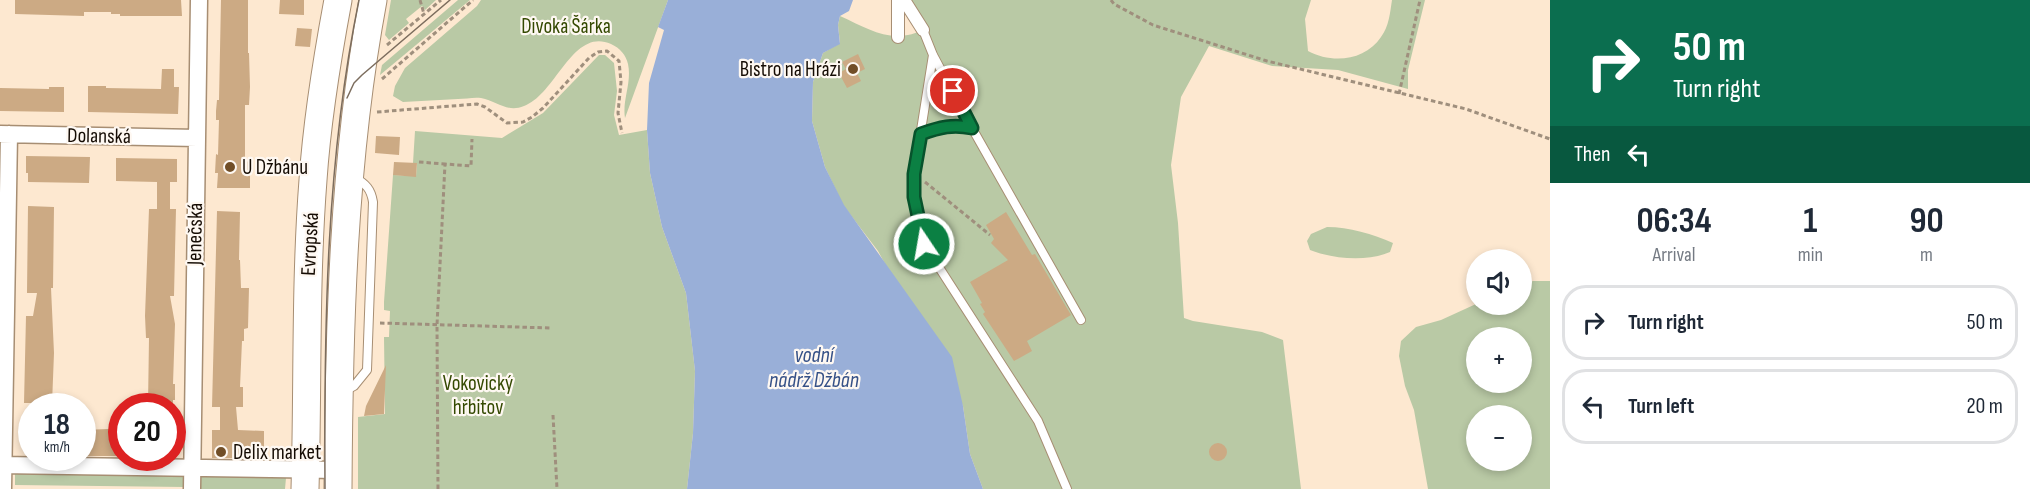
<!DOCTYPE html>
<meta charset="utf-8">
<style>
:root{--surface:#fff;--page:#f6f6f7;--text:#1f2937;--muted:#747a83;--line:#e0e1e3}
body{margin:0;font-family:"Sofia Sans Condensed",sans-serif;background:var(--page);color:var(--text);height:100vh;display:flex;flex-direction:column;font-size:22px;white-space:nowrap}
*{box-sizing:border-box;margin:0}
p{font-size:20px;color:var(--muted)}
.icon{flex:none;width:33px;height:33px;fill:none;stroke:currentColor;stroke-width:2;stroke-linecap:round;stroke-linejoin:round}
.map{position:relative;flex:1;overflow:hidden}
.sheet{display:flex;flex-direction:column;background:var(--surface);width:480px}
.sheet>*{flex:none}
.top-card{background:#0b6e4f;color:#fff;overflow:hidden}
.controls{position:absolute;left:1466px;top:249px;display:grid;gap:12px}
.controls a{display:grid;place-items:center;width:66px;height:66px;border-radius:50%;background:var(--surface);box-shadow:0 3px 9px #0003;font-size:30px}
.speed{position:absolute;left:18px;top:393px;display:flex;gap:12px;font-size:30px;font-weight:700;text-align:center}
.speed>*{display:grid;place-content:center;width:78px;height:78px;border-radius:50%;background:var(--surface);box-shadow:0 3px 9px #0003;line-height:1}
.speed small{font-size:15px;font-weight:400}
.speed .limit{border:9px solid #d22;background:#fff;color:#111}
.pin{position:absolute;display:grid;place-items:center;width:51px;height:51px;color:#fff;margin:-26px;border:3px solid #fff;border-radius:50%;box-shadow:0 2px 6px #0007}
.me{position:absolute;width:66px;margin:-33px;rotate:348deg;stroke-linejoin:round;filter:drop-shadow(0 0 4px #0008)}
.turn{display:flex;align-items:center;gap:21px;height:126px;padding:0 24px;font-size:27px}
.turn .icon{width:78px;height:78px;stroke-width:2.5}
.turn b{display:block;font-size:42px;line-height:51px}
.then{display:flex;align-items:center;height:57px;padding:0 24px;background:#0003;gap:12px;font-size:22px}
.eta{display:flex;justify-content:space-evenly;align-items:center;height:102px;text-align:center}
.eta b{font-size:36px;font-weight:700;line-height:42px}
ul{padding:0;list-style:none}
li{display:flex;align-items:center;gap:18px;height:75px;margin:0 12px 9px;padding:0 12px;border:3px solid var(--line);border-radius:24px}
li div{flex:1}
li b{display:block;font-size:22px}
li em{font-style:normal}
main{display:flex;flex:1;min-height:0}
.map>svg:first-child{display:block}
.green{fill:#b9c9a5;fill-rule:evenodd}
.water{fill:#99afd8}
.building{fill:#ccaa84}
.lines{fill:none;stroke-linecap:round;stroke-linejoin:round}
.service-casing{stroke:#a78e73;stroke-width:10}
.pedestrian-casing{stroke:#a78e73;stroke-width:14}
.minor-casing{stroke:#a78e73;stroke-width:19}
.primary-casing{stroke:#a78e73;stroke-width:29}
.path{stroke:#9f8f7d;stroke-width:3;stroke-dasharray:4.5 3;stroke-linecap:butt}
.service{stroke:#fff;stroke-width:8}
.pedestrian{stroke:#fff;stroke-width:12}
.minor{stroke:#fff;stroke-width:16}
.primary{stroke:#fff;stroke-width:27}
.tram{stroke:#7c6d5e;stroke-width:1.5}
.route-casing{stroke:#07532c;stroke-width:15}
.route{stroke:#0b8043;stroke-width:10}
.poi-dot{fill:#714e27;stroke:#fef8f2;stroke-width:2}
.labels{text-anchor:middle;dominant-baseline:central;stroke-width:4.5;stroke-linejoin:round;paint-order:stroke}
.park-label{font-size:21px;fill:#344901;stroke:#fef8f2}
.poi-label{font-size:21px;fill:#150c04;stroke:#fef8f2;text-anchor:start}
.street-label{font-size:21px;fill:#150c04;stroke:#fef8f2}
.water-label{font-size:22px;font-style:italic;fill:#365187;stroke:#fef8f2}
</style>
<main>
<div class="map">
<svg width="1550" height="489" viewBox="0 0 1550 489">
<rect width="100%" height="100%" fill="#fde8d0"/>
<path class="green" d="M391 0H436L425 10 422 6 406 19 409 23 389 40 385 35Z
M458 0H470L380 75 382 65Z
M481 0H668L625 118C622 100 632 83 628 64 626 55 620 48 611 44 572 27 556 95 524 106 507 113 497 101 481 98 474 97 465 99 458 99 440 100 421 101 403 102L393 96 395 86 405 68 477 6Z
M911 0H1311L1305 19 1308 51C1332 64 1365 61 1381 37 1389 26 1390 13 1392 0H1425L1408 70V89L1338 70 1272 66 1209 46 1181 97 1171 165 1178 223 1184 318 1193 321 1262 332 1283 340 1301 489H983L970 454 963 406 878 251 843 205 825 167 812 121 813 82 823 53 840 43 838 25 840 16C871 30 893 46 927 28Z
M599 55H605L614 63 617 91 614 115 619 135 647 130 650 173 662 227 686 293 695 371 693 433 687 489H358V417L385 414 384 337H389L390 311 384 310V302L393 175 416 176 417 163H413L415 131 502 138 543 113Z
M1327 227C1349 227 1373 234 1393 243L1390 252C1367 262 1333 259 1310 250L1307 241 1311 234Z
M1533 281H1550V489H1428L1414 410 1405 386 1399 356 1401 341 1416 327 1441 320 1476 304H1521V285ZM1476 338H1521V382H1476ZM1476 416H1521V460H1476Z
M15 472 185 474V487L15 485Z
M201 474 286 478 285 489H201Z"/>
<path class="water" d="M668 0H853L849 11 840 16 838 25 840 44 823 53 813 82 812 121 825 167 844 205 952 357 963 406 970 454 983 489H687L693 433 695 371 686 293 662 227 650 173 647 130 649 83 664 30 658 27Z"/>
<path class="building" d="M15 0H181L182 16H120V14H111V12H84V16L15 14Z
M221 0H248V53H249L250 87 249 105H245V159L250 164V188H217L218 173H215L216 154 218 155 219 120H216V111L217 100H219Z
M280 0H304V15L279 14Z
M297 28 312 29 310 47 295 46Z
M858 54 865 69 857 73 861 81 847 88 839 73 846 69 842 62Z
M162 69H174V87H179L178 114 88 112V86H106V88L161 89Z
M49 87H64V112L0 111V88L49 89Z
M376 136 400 137 399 155 375 153Z
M26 156 90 157 89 183 28 182V173H26Z
M116 158 177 159V182H170V209H176L174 296H170L175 324 173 384H175V400H173V405H148L149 338H146L145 316 149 209H157V182L116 181Z
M394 162 417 163 416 177 393 175Z
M28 206 54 207 53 288H51L54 353 52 404H46V406H35V403H24L26 316H33L37 293H27Z
M217 211 240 212 239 260H240L241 288H249L248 328 244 329V341H242L240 387H243V407H236L238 430 264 431V458H212V430H220V407H212Z
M1006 212 1032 255 1035 254 1071 315 1027 341 1032 351 1014 361 983 314 985 312 980 304 982 303 970 282 1008 260 991 243 994 239 986 225Z
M386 365 384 414 364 416 366 406Z
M109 429H122V456H82V430Z
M1209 452a9 9 0 1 1 18 0a9 9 0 1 1-18 0Z"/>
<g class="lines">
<g class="service-casing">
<path id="service" d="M923 30 933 55 972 128 1081 320
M933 55 914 174V197L924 244 1038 421 1067 489
M921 134C941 127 951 123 972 128
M345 391 354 386 367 370 373 202C371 189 366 184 354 177"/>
</g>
<g class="pedestrian-casing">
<path id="pedestrian" d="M904 0 923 30
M898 37V0"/>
</g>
<g class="minor-casing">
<path id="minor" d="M0 134 197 138
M0 465 338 470
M3 489 9 134
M192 489 199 0"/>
</g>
<g class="primary-casing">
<path id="primary" d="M305 489C308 386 305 283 313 180 317 120 327 59 338 0
M338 489C339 326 343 161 373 0"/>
</g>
<path class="path" d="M420 0 424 14
M1111 0 1114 4 1153 25 1267 61 1466 109 1550 139
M387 45 441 0
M382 79 473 0
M1399 94 1420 0
M377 112 477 104 485 107 507 123 523 122 532 117 543 108 589 58 598 52 607 51 619 61 621 82 618 113 622 133
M419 162 445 164
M925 182 990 235
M380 323 551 328
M553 415 557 489
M438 489 437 325 445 164 471 166 472 139"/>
<use href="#service" class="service"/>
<use href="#pedestrian" class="pedestrian"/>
<use href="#minor" class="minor"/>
<use href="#primary" class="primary"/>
<path class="tram" d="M347 98 354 83 362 75 450 0
M325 489C324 326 326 160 359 0"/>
</g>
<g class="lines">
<g class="route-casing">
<path id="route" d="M924 244 914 197V174L921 134C940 127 953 124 972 128L953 91"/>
</g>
<use href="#route" class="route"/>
</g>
<g class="poi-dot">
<circle cx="853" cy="69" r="6"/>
<circle cx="230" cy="167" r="6"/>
<circle cx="221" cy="452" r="6"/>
</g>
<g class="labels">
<g class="park-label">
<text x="566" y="26">Divoká Šárka</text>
<text x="478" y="383">Vokovický<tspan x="478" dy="24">hřbitov</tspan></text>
</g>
<g class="poi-label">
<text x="841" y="69" text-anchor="end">Bistro na Hrázi</text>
<text x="242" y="167">U Džbánu</text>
<text x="233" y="452">Delix market</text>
</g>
<g class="street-label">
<text transform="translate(99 136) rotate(1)">Dolanská</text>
<text transform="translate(195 234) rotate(-89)">Jenečská</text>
<text transform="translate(310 244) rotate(-87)">Evropská</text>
</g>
<g class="water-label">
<text x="814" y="355">vodní<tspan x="814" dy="25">nádrž Džbán</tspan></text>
</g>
</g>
</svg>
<div class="controls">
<a><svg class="icon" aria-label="sound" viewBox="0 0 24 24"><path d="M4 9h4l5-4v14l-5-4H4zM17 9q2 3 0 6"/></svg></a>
<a>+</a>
<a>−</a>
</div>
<div class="speed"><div>18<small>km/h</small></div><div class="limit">20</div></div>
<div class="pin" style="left:953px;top:91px;background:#d93025"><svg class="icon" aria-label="arrive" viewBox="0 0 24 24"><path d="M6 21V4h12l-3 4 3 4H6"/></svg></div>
<svg class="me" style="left:924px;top:244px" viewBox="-20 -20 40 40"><circle r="17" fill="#0b8043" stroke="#fff" stroke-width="3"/><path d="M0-11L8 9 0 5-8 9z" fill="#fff"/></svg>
</div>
<section class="sheet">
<div class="top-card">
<div class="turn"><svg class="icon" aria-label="right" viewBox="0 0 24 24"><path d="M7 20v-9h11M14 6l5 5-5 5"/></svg><div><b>50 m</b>Turn right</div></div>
<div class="then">Then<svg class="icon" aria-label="left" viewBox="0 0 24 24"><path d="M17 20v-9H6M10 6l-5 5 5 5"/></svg></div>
</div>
<div class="eta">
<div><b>06:34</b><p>Arrival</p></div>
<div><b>1</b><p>min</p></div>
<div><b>90</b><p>m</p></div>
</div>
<ul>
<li><svg class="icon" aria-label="right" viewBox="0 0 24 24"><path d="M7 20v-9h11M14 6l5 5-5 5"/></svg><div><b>Turn right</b></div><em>50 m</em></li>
<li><svg class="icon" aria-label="left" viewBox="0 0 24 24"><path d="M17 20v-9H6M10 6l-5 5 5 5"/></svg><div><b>Turn left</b></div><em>20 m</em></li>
</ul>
</section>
</main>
